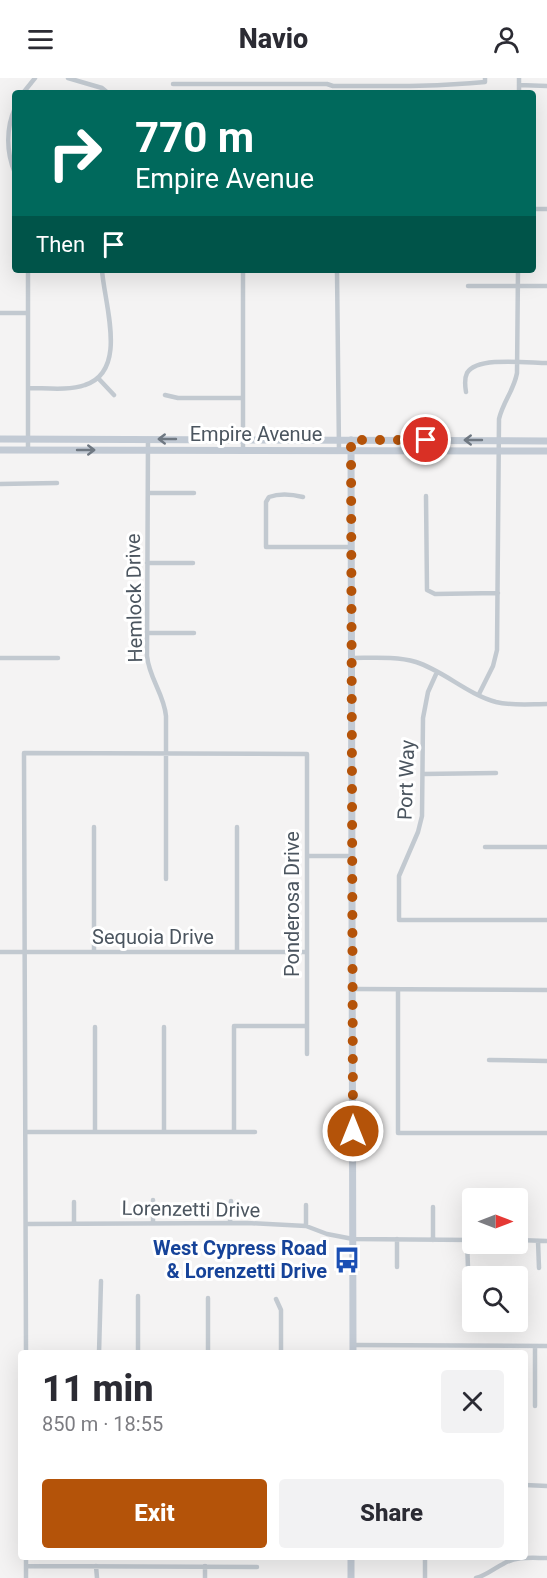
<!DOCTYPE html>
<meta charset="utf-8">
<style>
:root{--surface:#fff;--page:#f2f2f3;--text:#2b2b33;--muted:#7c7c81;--accent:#b45309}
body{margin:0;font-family:Roboto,sans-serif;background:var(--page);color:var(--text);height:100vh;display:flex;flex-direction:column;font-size:22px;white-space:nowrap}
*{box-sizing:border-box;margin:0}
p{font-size:20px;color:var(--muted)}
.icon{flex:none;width:33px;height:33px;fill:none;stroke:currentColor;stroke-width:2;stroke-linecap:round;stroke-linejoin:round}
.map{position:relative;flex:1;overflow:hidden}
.drawer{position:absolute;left:18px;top:1272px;width:510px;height:210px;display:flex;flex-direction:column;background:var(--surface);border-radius:6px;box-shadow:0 6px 24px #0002}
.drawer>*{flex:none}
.hud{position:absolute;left:12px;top:12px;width:524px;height:183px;border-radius:6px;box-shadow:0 6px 24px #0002;background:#00695c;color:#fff;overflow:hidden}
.needle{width:39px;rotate:90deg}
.buttons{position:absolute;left:462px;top:1110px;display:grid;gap:12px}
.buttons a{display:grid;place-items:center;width:66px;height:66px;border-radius:6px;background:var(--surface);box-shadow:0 6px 24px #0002;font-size:30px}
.pin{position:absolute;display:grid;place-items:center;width:51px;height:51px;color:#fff;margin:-26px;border:3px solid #fff;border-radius:50%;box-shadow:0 2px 6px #0007}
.me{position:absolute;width:66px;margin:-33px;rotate:0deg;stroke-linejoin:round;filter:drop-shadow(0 0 4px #0008)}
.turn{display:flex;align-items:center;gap:21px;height:126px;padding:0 24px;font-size:27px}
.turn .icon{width:78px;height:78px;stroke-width:2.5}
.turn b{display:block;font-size:42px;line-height:51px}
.then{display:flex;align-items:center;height:57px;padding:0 24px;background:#0003;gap:12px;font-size:22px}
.round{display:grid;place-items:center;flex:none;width:63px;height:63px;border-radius:6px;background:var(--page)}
.summary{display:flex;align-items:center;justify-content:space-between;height:102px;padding:0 24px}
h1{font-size:36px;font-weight:800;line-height:45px}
.primary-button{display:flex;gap:12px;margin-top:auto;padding:12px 24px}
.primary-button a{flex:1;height:69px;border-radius:6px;background:var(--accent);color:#fff;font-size:24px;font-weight:800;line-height:69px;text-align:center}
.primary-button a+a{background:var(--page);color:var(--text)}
header{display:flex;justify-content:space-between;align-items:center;height:78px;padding:0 24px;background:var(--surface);font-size:27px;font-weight:800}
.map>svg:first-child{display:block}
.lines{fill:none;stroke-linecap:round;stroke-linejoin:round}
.street{stroke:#c2c9d0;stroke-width:4.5}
.secondary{stroke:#c2cad4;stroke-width:7}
.oneway{stroke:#6f7882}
.route{stroke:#b45309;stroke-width:10;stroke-dasharray:0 18}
.labels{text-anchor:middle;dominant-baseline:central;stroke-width:6;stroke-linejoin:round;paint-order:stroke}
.street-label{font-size:20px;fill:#4b555f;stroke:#fff}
.transit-label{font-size:20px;font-weight:bold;fill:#164399;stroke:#fff;text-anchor:end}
</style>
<header><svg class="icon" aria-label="menu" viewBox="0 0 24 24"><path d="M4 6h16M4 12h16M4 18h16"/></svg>Navio<svg class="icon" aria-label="person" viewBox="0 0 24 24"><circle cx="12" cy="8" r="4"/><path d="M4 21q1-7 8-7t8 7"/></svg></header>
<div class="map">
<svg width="547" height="1500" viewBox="0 0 547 1500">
<rect width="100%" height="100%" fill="#f4f3f3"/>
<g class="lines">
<path class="street" d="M68 0 102 10 108 15
M173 6H327L333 8C383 8 434 9 485 4V0
M519 7 547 8
M23 15 35 0
M519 15V0
M15 30C6 50 6 74 15 95
M532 131H547
M243 192V373
M337 192 339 373
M468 208H547
M0 235H28
M98 300 114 317
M28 310C46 310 68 313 85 307 129 293 104 225 102 192
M466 314C465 308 464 301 467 295 477 278 529 285 547 285
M165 317 178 320H243
M148 361 147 578C149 600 164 616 166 638V801
M28 372V192
M0 406 57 405
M148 415H194
M426 418 427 512 435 516 498 515
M303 419C291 416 280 415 269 419L266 424V469H351
M147 485H193
M147 555H194
M0 580H58
M351 580C372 580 396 578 416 584 444 593 467 616 496 624 512 628 531 626 547 626
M437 594 428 614 423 640 422 738 418 754 399 798V842H547
M479 616 493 588 497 572 499 341C503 324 514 312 517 295L518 192
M423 696 496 695
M94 749V874
M485 769H547
M307 778H352
M0 874H307
M237 874V749
M353 911 547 912
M398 912V1055H547
M95 949V1054
M164 949V1054
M489 982 547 983
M26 1054H255
M234 1054V948H306
M153 1122V1144
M74 1124V1146
M433 1129V1162
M230 1144 231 1123
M26 1146 247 1145 306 1148 327 1156 353 1161 472 1162
M306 1148V1127
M467 1162 468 1190
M518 1162 547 1163
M538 1163 539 1190
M397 1189V1161
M276 1221 281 1232V1275
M353 1267 547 1268
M26 1275 24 675 307 676V976
M26 1275H47
M99 1275 101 1203
M138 1275V1218
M208 1275V1220
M535 1328V1268
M525 1407 547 1408
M26 1479V1500
M425 1479V1500
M26 1488 257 1489
M96 1488 97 1500
M205 1488V1500
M476 1500C487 1497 493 1491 503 1486 516 1478 532 1480 547 1480"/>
<path class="secondary" d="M0 361 547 363
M351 362 353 1275
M0 372 547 373
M351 1479V1500"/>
</g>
<defs><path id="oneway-shaft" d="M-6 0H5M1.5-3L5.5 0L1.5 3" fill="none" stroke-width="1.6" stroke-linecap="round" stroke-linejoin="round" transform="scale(1.5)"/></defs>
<g class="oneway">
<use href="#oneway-shaft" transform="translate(167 361) rotate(-180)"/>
<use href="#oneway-shaft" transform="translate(473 362) rotate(180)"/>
<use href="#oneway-shaft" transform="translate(86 372)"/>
</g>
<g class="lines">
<path class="route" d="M353 1053 351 362H426"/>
</g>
<defs>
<g id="bus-bare" transform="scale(2.07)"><path d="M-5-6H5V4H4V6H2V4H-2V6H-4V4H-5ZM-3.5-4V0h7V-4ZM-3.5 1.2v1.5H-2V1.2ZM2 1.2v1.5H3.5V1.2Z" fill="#1a4fb4" stroke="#fff" stroke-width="2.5" paint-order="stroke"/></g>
</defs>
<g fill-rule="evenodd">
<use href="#bus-bare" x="347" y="1182"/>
</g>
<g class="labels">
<g class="street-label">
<text x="256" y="356">Empire Avenue</text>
<text transform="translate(134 520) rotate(-91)">Hemlock Drive</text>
<text transform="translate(406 702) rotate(-88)">Port Way</text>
<text transform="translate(292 826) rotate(-90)">Ponderosa Drive</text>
<text x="153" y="859">Sequoia Drive</text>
<text transform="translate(191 1131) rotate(1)">Lorenzetti Drive</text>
</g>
<g class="transit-label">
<text x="327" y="1170">West Cypress Road<tspan x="327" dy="23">&amp; Lorenzetti Drive</tspan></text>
</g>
</g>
</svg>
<div class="buttons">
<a><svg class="needle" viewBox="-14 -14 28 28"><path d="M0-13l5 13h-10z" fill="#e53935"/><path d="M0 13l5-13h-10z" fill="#7c7c81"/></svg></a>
<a><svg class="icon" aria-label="search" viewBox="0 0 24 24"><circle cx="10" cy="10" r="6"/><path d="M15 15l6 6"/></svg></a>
</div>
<div class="pin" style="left:426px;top:362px;background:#d93025"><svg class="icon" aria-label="arrive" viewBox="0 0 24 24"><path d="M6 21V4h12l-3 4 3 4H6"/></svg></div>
<svg class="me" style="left:353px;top:1053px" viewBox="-20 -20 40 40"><circle r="17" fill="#b45309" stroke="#fff" stroke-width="3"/><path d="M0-11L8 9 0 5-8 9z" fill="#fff"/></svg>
<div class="hud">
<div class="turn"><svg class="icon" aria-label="right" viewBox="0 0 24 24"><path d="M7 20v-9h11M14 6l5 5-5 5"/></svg><div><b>770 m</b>Empire Avenue</div></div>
<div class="then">Then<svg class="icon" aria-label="arrive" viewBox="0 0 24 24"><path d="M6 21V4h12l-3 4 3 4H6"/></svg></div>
</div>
<section class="drawer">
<div class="summary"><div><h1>11 min</h1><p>850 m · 18:55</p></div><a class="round"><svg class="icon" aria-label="close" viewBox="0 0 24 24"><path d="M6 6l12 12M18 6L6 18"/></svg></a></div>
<div class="primary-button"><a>Exit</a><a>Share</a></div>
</section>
</div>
